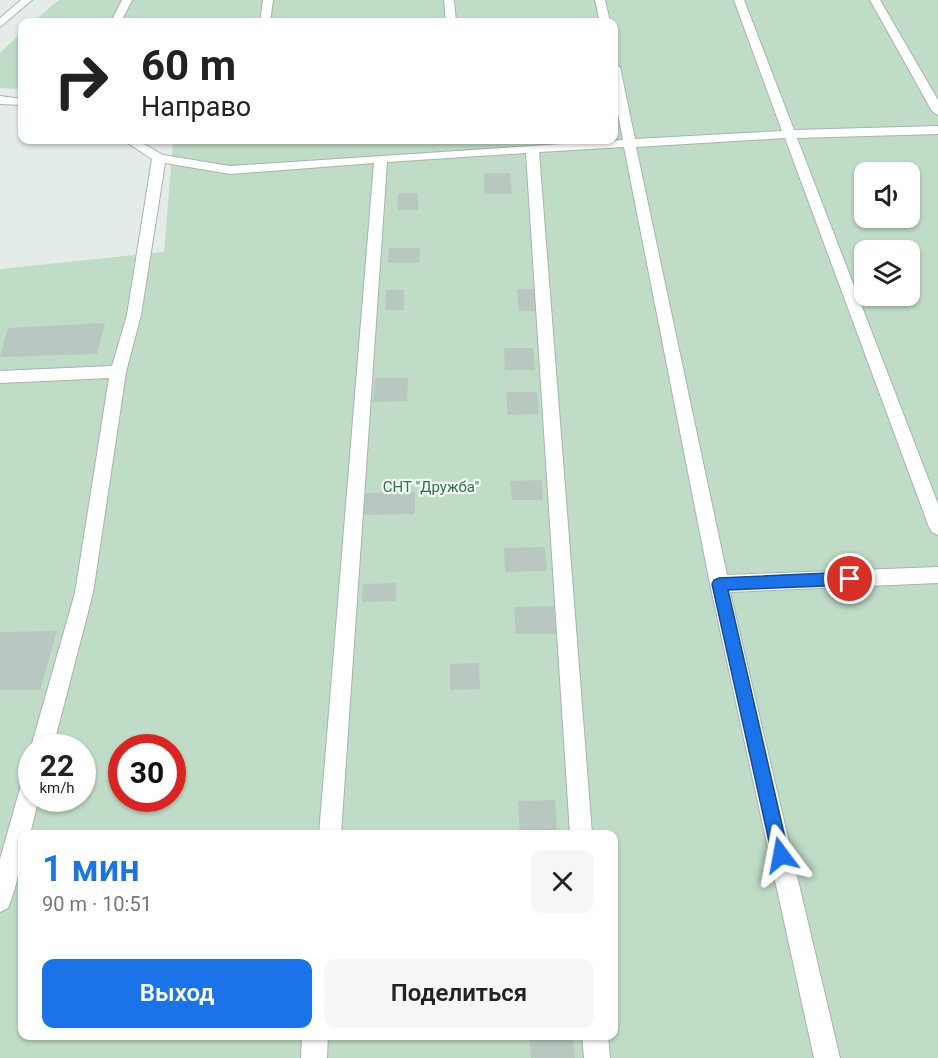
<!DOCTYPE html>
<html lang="ru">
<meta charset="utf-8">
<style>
:root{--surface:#fff;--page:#f6f6f6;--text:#222;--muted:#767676;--accent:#1a73e8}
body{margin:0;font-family:Roboto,sans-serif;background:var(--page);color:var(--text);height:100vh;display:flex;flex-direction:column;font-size:22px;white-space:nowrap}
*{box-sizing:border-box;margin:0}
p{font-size:20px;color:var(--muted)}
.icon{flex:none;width:33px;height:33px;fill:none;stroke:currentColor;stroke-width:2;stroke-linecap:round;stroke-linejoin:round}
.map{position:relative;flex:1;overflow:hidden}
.panel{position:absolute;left:18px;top:830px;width:600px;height:210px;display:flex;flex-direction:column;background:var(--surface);border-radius:12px;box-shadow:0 2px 4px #0004}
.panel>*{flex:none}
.guide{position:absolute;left:18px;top:18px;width:600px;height:126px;border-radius:12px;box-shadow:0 2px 4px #0004;background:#fff;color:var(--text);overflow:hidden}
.tools{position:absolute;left:854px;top:162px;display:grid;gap:12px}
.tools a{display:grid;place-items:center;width:66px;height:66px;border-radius:12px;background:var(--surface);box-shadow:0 2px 4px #0004;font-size:30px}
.speed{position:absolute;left:18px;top:734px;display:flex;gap:12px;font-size:30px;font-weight:700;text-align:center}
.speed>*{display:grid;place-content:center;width:78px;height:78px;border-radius:50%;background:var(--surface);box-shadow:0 2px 4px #0004;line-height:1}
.speed small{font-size:15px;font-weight:400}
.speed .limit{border:9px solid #d22;background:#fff;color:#111}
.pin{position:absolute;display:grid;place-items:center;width:51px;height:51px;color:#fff;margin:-26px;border:3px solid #fff;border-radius:50%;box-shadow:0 2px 6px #0007}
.me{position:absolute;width:66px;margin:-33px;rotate:347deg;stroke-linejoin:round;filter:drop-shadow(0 0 4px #0008)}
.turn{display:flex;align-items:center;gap:21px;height:126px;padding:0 24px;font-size:27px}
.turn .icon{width:78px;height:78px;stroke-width:2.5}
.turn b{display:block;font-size:42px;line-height:51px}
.round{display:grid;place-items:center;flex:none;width:63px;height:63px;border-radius:12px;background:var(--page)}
.head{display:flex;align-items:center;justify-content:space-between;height:102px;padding:0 24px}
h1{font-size:36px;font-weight:600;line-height:45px;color:var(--accent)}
.button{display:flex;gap:12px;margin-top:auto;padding:12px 24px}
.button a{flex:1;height:69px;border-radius:12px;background:var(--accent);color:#fff;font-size:24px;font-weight:600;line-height:69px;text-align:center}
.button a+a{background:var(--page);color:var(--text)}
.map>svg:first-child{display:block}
.green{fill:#bedcc6;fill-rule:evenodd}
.building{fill:#b9c7c1}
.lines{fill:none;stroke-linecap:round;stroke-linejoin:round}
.minor-casing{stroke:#a6b4af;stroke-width:2}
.minor{fill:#fff;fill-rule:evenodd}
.route{fill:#1a73e8;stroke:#114b97;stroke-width:1.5}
.labels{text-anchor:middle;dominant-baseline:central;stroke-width:4.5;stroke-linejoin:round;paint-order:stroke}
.park-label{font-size:15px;fill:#30714a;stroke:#f4f9f6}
</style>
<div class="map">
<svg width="938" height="1058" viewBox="0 0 938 1058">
<rect width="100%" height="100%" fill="#e3ece8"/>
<path class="green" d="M59 0H938V1058H0V269L164 252 173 142 169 140H614V22H33ZM864 172H909V218H864ZM864 250H909V296H864ZM32 747H82V798H32ZM122 747H172V798H122ZM22 834H614V1035H22Z
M22 32V89L0 88V53Z"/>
<path class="building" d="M484 173H510L512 194H485Z
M398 193H418V210H397Z
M389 248H420L419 263H388Z
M517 289H535L537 311H519Z
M386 290H404V310H385Z
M105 323 97 354 0 357 8 328Z
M504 348H533L535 370H505Z
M375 378H408L407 401 373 402Z
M506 392H537L539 414 508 415Z
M542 480 543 500H512L510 481Z
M415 492V514L361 515 362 493Z
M545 547 547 571 505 572 504 548Z
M396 583V601L362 602 363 584Z
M554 606 556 634H516L514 607Z
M57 631 40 690H0V632Z
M479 663 480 689 450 690V664Z
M555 800 557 832 520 833 518 801Z
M573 1037 575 1058H531L529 1039Z"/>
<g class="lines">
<g class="minor-casing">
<path id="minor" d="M21 0H32L0 27V18Z
M122 0H132L121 22H111Z
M263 0H273L270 22H260Z
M444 0H454L456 22H446Z
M595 0H605L610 22H600Z
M734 0H744L794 130 938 126V134L797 138 938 504V535L932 532 929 527 785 138 636 147 727 575 938 567V583L730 592 840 1058H814L710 584 624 147 539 152 592 834H570L526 153 387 162 341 834H319L374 163 230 174 165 163 141 315 126 372 93 593 53 747H31L75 593 109 378 0 383V371L112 366 127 315 152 159 123 140H137L163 155 230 166 623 140 614 94V64L620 67 635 139 782 131Z
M870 0H880L938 100V115L932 111Z
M0 96 22 99V105L0 104Z
M32 774V798H39L30 834H22C22 860 18 884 8 908L0 912V859L21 785 24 777Z
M302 1035H328L327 1058H301Z
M582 1035H608L610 1058H584Z"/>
</g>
<use href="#minor" class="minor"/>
</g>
<path class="route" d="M850 572 856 574 858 579 856 583 850 585 728 590 789 855 787 861 781 863 775 861 772 855 712 584 714 580 719 578Z"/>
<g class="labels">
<g class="park-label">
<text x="431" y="487">СНТ "Дружба"</text>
</g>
</g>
</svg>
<div class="tools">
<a><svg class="icon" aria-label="sound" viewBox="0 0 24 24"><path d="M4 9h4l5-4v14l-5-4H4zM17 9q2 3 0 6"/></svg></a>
<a><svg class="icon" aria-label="layers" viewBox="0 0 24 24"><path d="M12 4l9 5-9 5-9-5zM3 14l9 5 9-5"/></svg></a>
</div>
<div class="speed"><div>22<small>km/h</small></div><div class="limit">30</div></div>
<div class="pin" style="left:850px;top:579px;background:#d93025"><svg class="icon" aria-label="arrive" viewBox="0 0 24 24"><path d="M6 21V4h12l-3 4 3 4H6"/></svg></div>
<svg class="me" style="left:781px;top:855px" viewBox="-20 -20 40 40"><path d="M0-17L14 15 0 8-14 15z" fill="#1a73e8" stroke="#fff" stroke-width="4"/></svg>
<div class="guide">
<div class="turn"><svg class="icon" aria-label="right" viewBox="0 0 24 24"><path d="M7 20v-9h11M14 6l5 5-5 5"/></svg><div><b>60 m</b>Направо</div></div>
</div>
<section class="panel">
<div class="head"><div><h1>1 мин</h1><p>90 m · 10:51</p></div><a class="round"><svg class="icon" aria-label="close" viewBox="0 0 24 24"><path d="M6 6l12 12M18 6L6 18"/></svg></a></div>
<div class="button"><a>Выход</a><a>Поделиться</a></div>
</section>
</div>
